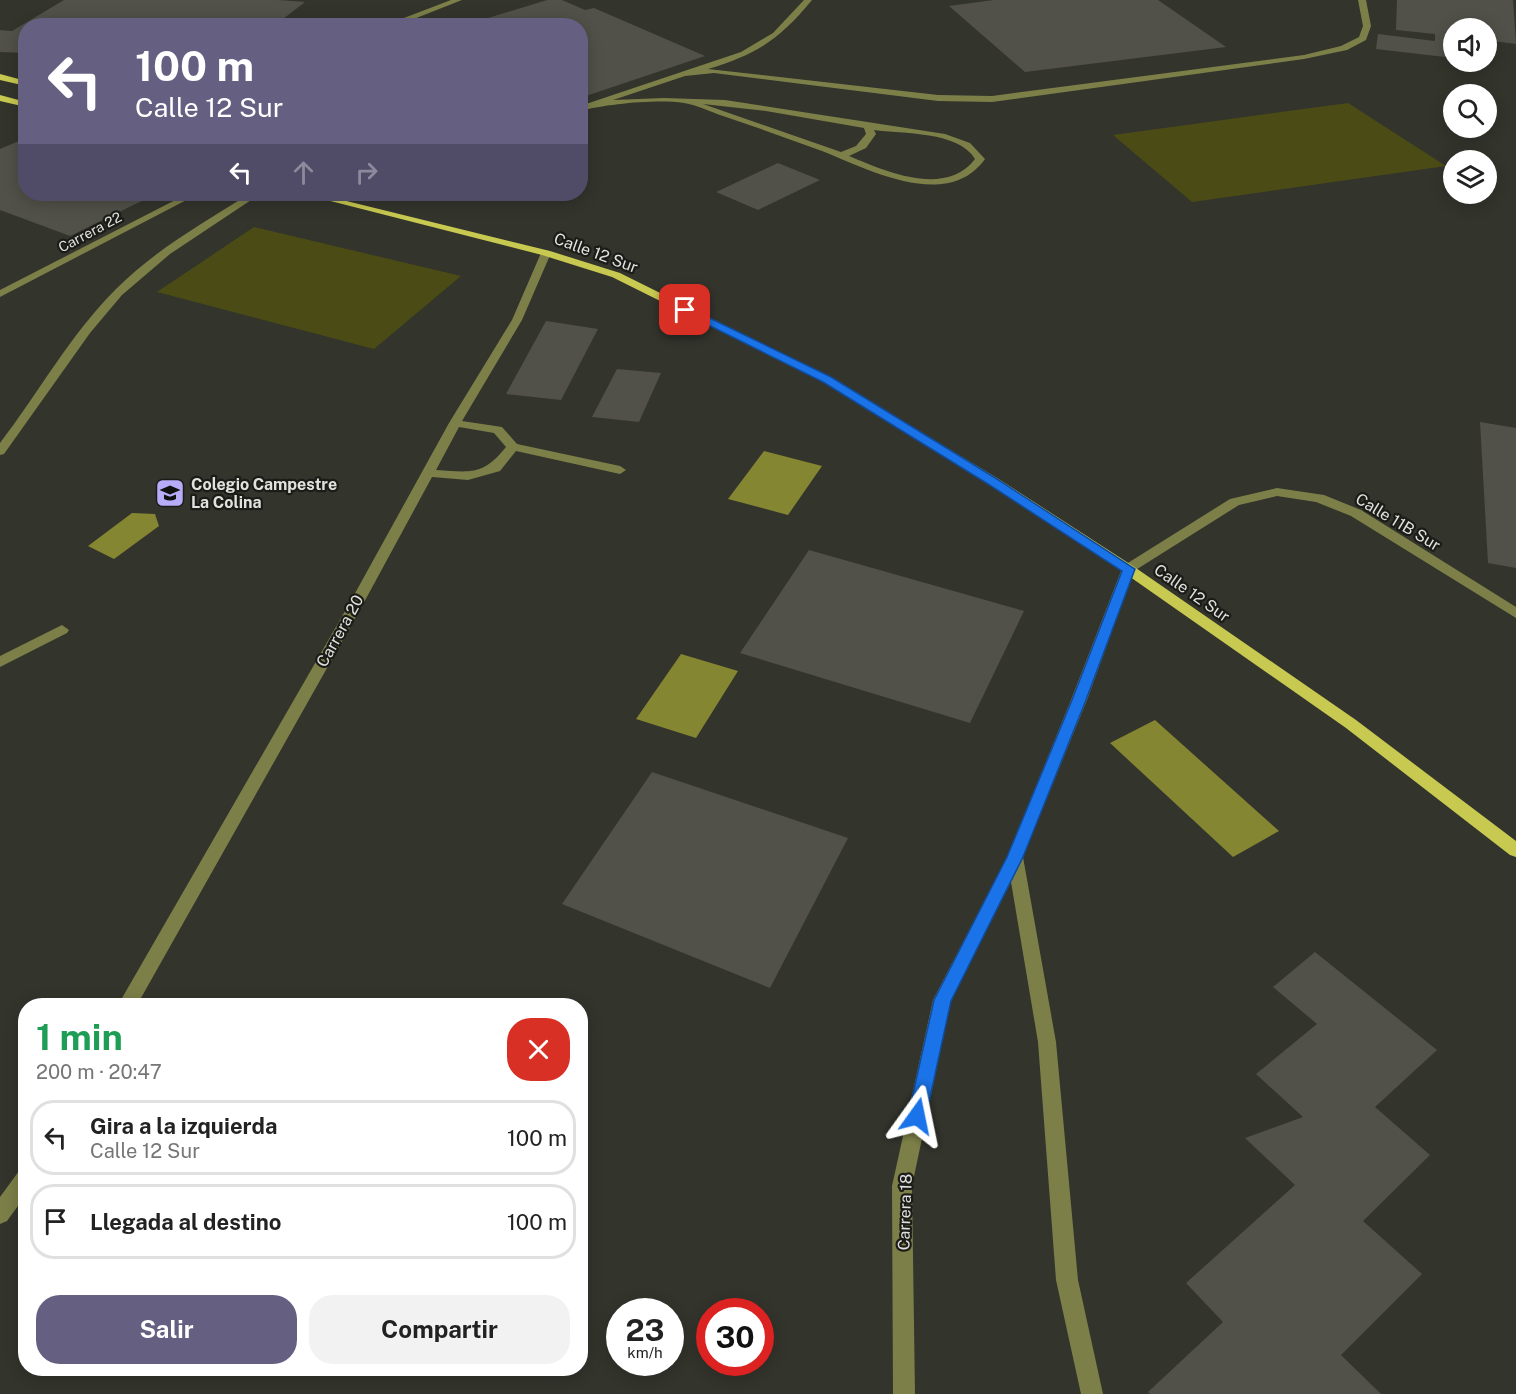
<!DOCTYPE html>
<html lang="es">
<meta charset="utf-8">
<style>
:root{--surface:#fff;--page:#f2f2f2;--text:#222;--muted:#767676;--line:#e0e0e0;--accent:#656082}
body{margin:0;font-family:"Public Sans",sans-serif;background:var(--page);color:var(--text);height:100vh;display:flex;flex-direction:column;font-size:22px;white-space:nowrap}
*{box-sizing:border-box;margin:0}
p{font-size:20px;color:var(--muted)}
.icon{flex:none;width:33px;height:33px;fill:none;stroke:currentColor;stroke-width:2;stroke-linecap:round;stroke-linejoin:round}
.map{position:relative;flex:1;overflow:hidden}
.drawer{position:absolute;left:18px;top:998px;width:570px;height:378px;display:flex;flex-direction:column;background:var(--surface);border-radius:24px;box-shadow:0 3px 15px #0003}
.drawer>*{flex:none}
.top-card{position:absolute;left:18px;top:18px;width:570px;height:183px;border-radius:24px;box-shadow:0 3px 15px #0003;background:#656082;color:#fff;overflow:hidden}
.controls{position:absolute;left:1443px;top:18px;display:grid;gap:12px}
.controls a{display:grid;place-items:center;width:54px;height:54px;border-radius:50%;background:var(--surface);box-shadow:0 3px 15px #0003;font-size:30px}
.speed{position:absolute;left:606px;top:1298px;display:flex;gap:12px;font-size:30px;font-weight:700;text-align:center}
.speed>*{display:grid;place-content:center;width:78px;height:78px;border-radius:50%;background:var(--surface);box-shadow:0 3px 15px #0003;line-height:1}
.speed small{font-size:15px;font-weight:400}
.speed .limit{border:9px solid #d22;background:#fff;color:#111}
.pin{position:absolute;display:grid;place-items:center;width:51px;height:51px;color:#fff;margin:-26px;border-radius:12px;box-shadow:0 3px 9px #0006}
.me{position:absolute;width:66px;margin:-33px;rotate:12deg;stroke-linejoin:round;filter:drop-shadow(0 0 4px #0008)}
.turn{display:flex;align-items:center;gap:21px;height:126px;padding:0 18px;font-size:27px}
.turn .icon{width:78px;height:78px;stroke-width:2.5}
.turn b{display:block;font-size:42px;line-height:51px}
.lanes{display:flex;align-items:center;height:57px;padding:0 18px;background:#0003;justify-content:center;gap:30px;direction:ltr}
.lanes .off{opacity:.35}
.round{display:grid;place-items:center;flex:none;width:63px;height:63px;border-radius:24px;background:var(--page)}
.summary{display:flex;align-items:center;justify-content:space-between;height:102px;padding:0 18px}
h1{font-size:36px;font-weight:700;line-height:45px;color:#1e9e55}
.action{display:flex;gap:12px;margin-top:auto;padding:12px 18px}
.action a{flex:1;height:69px;border-radius:24px;background:var(--accent);color:#fff;font-size:24px;font-weight:700;line-height:69px;text-align:center}
.action a+a{background:var(--page);color:var(--text)}
ul{padding:0;list-style:none}
li{display:flex;align-items:center;gap:18px;height:75px;margin:0 12px 9px;padding:0 6px;border:3px solid var(--line);border-radius:24px}
li div{flex:1}
li b{display:block;font-size:22px}
li em{font-style:normal}
.map>svg:first-child{display:block}
.green{fill:#4b4c15}
.water{fill:#858631}
.building{fill:#515149}
.lines{fill:none;stroke-linecap:round;stroke-linejoin:round}
.minor{fill:#7d7f48;fill-rule:evenodd}
.major{fill:#c8c950;fill-rule:evenodd}
.route{fill:#1a73e8;stroke:#114b97;stroke-width:1.5}
.labels{text-anchor:middle;dominant-baseline:central;stroke-width:4.5;stroke-linejoin:round;paint-order:stroke}
.far-street-label{font-size:14px;fill:#e1e2dd;stroke:#1b1b18}
.street-label{font-size:16px;fill:#e1e2dd;stroke:#1b1b18}
.poi-label{font-size:16px;font-weight:bold;fill:#e1e2dd;stroke:#1b1b18;text-anchor:start}
</style>
<div class="map">
<svg width="1516" height="1394" viewBox="0 0 1516 1394">
<rect width="100%" height="100%" fill="#33342c"/>
<path class="green" d="M1348 103 1446 166 1192 202 1113 135Z
M254 227 461 276 374 349 157 292Z"/>
<path class="water" d="M764 451 822 466 788 515 728 499Z
M132 513 155 514 159 526 114 559 88 546Z
M681 654 738 671 696 738 636 719Z
M1155 720 1279 831 1233 857 1110 743Z"/>
<path class="building" d="M64 0H279L305 2 274 26H26V53L0 52V30L12 31Z
M547 0H562L585 10 594 8 705 56 580 98V26H462Z
M994 0H1158L1226 47 1025 72 949 6Z
M1397 0H1513L1516 44 1486 40V28H1454V58L1376 49 1378 34 1435 41V34L1396 30Z
M26 138V194H156L70 236 0 210V149Z
M778 163 820 180 758 210 716 192Z
M546 321 598 329 561 400 506 394Z
M617 369 661 373 639 422 592 417Z
M1480 422 1516 428V568L1488 563Z
M809 550 1024 611 970 723 740 653Z
M652 772 848 838 770 988 562 904Z
M1315 952 1437 1050 1375 1107 1430 1155 1363 1221 1422 1274 1341 1355 1381 1394H1150L1148 1392 1223 1322 1186 1283 1295 1185 1245 1138 1303 1117 1256 1074 1317 1024 1273 987Z"/>
<g class="lines">
<path class="minor" d="M451 0H462L396 26H383Z
M804 0H812C779 40 757 54 708 69L938 95 992 96 1304 55 1341 46 1359 37 1363 26 1358 0H1366L1371 26 1366 40 1347 50 1304 59 992 102 938 101 714 73 685 76 613 100 664 98 725 100 945 134 970 143 985 159C947 212 868 169 822 151 789 139 756 127 723 116 711 112 697 105 684 103 657 99 607 104 580 111V106L741 52 773 33ZM703 104 766 111 864 128 866 134 856 146 841 152ZM874 130C902 134 959 131 975 159 945 198 885 171 849 156L866 148 876 134Z
M187 194H198L0 297V290Z
M249 194H260L170 254 122 295 90 333 4 454 0 455V443C39 392 70 335 116 289 155 250 203 223 249 194Z
M546 250 551 253 522 320 462 421 502 427 517 444 620 466 626 470 620 474 516 451 500 471 468 480 432 477 362 606 137 1005H118L348 606 449 423 512 320 541 253ZM459 427 494 433 506 447C483 476 471 472 436 470Z
M1277 488 1324 495 1361 510 1516 607V618L1351 516 1316 502 1277 496 1239 505 1134 571 1087 700 1023 857 1056 1042 1078 1280 1103 1394H1081L1056 1280 1038 1042 1011 882 951 1000 912 1186 915 1394H893L892 1186 933 1000 1007 857 1071 700 1123 566 1230 499Z
M62 625 69 630 67 633 0 667V656Z
M26 1169V1195L7 1221 0 1224V1197L19 1171Z"/>
<path class="major" d="M0 74 26 81V86L0 80Z
M0 95 26 102V107L0 101Z
M303 194H318L550 251 620 273 831 378 997 478 1133 566 1356 720 1516 841V857L1510 855 1346 728 1123 572 989 484 823 382 612 277 542 255Z"/>
</g>
<path class="route" d="M682 308H689L831 377 997 479 1135 569 1086 700 1023 857 951 1001 926 1116 924 1122 917 1124 911 1122 908 1116 934 1000 1007 857 1072 700 1122 571 988 484 823 382 682 312Z"/>
<defs>
<g id="school-square" transform="scale(1.5)"><rect x="-9" y="-9" width="18" height="18" rx="4" fill="#b6acf8" stroke="#1b1b18"/><path d="M0-5L7-2L0 1L-7-2ZM-4 1L0 2.5L4 1V4Q0 6-4 4Z" fill="#111"/></g>
</defs>
<g fill-rule="evenodd">
<use href="#school-square" x="170" y="493"/>
</g>
<g class="labels">
<g class="far-street-label">
<text transform="translate(90 232) rotate(-28)">Carrera 22</text>
</g>
<g class="street-label">
<text transform="translate(596 253) rotate(20)">Calle 12 Sur</text>
<text transform="translate(1398 522) rotate(31)">Calle 11B Sur</text>
<text transform="translate(1192 593) rotate(35)">Calle 12 Sur</text>
<text transform="translate(340 631) rotate(-61)">Carrera 20</text>
<text transform="translate(905 1212) rotate(-88)">Carrera 18</text>
</g>
<g class="poi-label">
<text x="191" y="484">Colegio Campestre<tspan x="191" dy="18">La Colina</tspan></text>
</g>
</g>
</svg>
<div class="controls">
<a><svg class="icon" aria-label="sound" viewBox="0 0 24 24"><path d="M4 9h4l5-4v14l-5-4H4zM17 9q2 3 0 6"/></svg></a>
<a><svg class="icon" aria-label="search" viewBox="0 0 24 24"><circle cx="10" cy="10" r="6"/><path d="M15 15l6 6"/></svg></a>
<a><svg class="icon" aria-label="layers" viewBox="0 0 24 24"><path d="M12 4l9 5-9 5-9-5zM3 14l9 5 9-5"/></svg></a>
</div>
<div class="speed"><div>23<small>km/h</small></div><div class="limit">30</div></div>
<div class="pin" style="left:685px;top:310px;background:#d93025"><svg class="icon" aria-label="arrive" viewBox="0 0 24 24"><path d="M6 21V4h12l-3 4 3 4H6"/></svg></div>
<svg class="me" style="left:917px;top:1116px" viewBox="-20 -20 40 40"><path d="M0-17L14 15 0 8-14 15z" fill="#1a73e8" stroke="#fff" stroke-width="4"/></svg>
<div class="top-card">
<div class="turn"><svg class="icon" aria-label="left" viewBox="0 0 24 24"><path d="M17 20v-9H6M10 6l-5 5 5 5"/></svg><div><b>100 m</b>Calle 12 Sur</div></div>
<div class="lanes"><svg class="icon" aria-label="left" viewBox="0 0 24 24"><path d="M17 20v-9H6M10 6l-5 5 5 5"/></svg><svg class="icon off" aria-label="ahead" viewBox="0 0 24 24"><path d="M12 20V5M6 11l6-6 6 6"/></svg><svg class="icon off" aria-label="right" viewBox="0 0 24 24"><path d="M7 20v-9h11M14 6l5 5-5 5"/></svg></div>
</div>
<section class="drawer">
<div class="summary"><div><h1>1 min</h1><p>200 m · 20:47</p></div><a class="round" style="background:#d93025;color:#fff"><svg class="icon" aria-label="close" viewBox="0 0 24 24"><path d="M6 6l12 12M18 6L6 18"/></svg></a></div>
<ul>
<li><svg class="icon" aria-label="left" viewBox="0 0 24 24"><path d="M17 20v-9H6M10 6l-5 5 5 5"/></svg><div><b>Gira a la izquierda</b><p>Calle 12 Sur</p></div><em>100 m</em></li>
<li><svg class="icon" aria-label="arrive" viewBox="0 0 24 24"><path d="M6 21V4h12l-3 4 3 4H6"/></svg><div><b>Llegada al destino</b></div><em>100 m</em></li>
</ul>
<div class="action"><a>Salir</a><a>Compartir</a></div>
</section>
</div>
